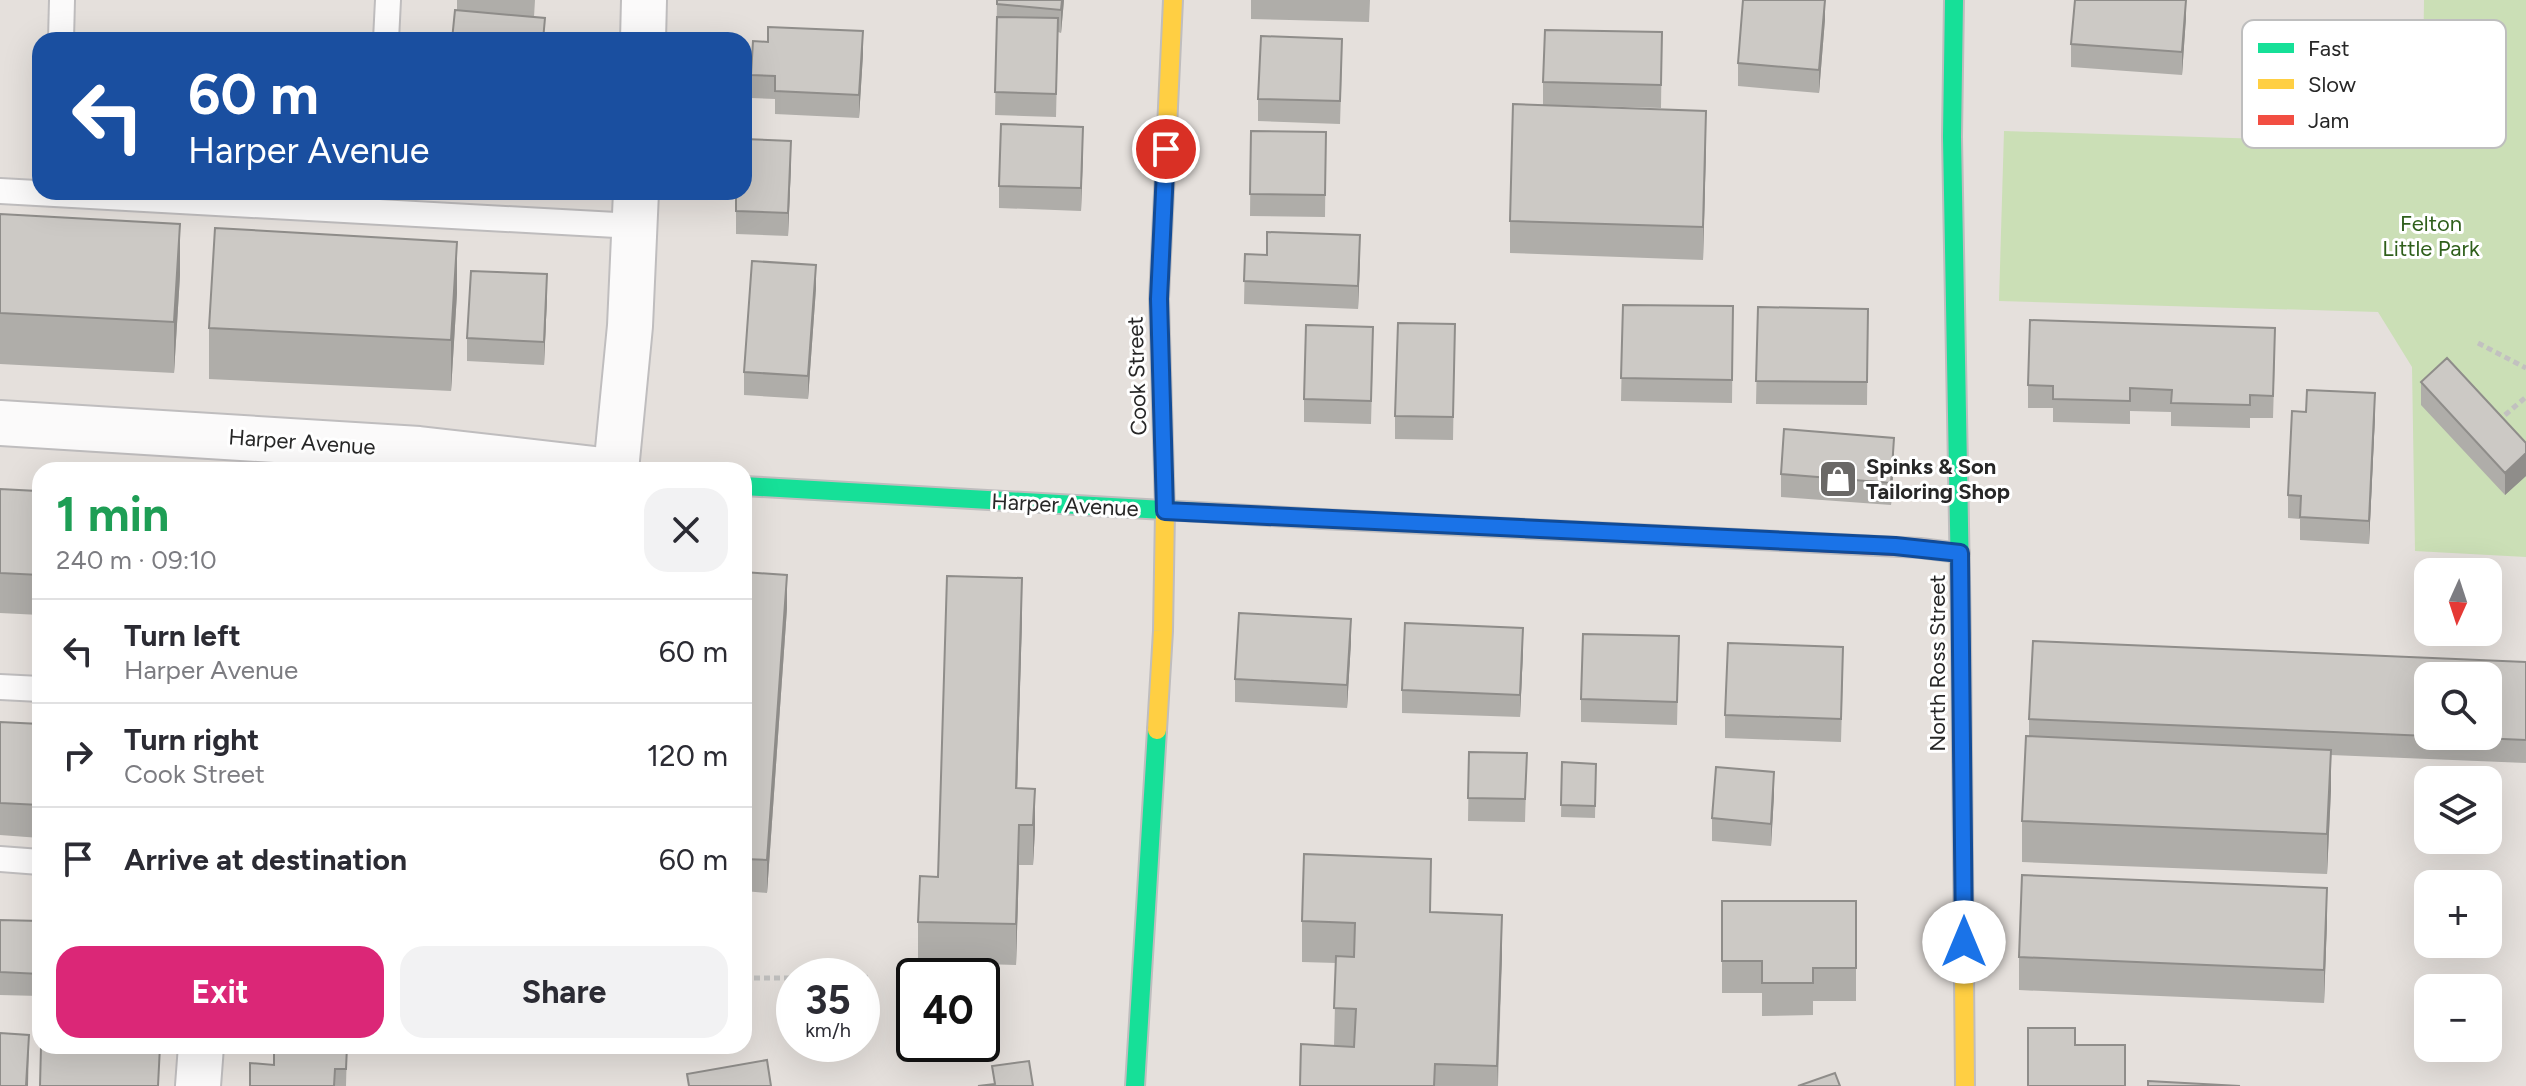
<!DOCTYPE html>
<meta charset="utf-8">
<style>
:root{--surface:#fff;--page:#f2f2f3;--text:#2b2b33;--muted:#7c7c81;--line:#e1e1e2;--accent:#db2777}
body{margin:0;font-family:Figtree,sans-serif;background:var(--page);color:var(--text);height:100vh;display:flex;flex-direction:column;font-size:30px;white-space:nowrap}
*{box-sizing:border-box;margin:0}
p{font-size:26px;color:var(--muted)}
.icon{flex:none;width:44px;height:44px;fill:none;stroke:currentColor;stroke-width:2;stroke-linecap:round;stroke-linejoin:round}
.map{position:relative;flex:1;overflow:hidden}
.panel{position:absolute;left:32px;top:462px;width:720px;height:592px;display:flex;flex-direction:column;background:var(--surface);border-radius:24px;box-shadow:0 8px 32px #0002}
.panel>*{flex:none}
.guide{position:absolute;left:32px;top:32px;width:720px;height:168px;border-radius:24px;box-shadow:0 8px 32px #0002;background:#1a4fa0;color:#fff;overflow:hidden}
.needle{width:52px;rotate:183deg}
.tools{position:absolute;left:2414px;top:558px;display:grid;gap:16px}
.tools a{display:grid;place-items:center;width:88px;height:88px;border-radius:16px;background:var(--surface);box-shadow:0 8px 32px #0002;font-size:40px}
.speed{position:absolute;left:776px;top:958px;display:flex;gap:16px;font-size:40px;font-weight:700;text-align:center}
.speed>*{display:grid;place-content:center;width:104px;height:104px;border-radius:50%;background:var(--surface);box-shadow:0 8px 32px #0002;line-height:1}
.speed small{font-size:20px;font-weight:400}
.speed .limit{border:4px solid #111;border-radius:12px;background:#fff;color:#111}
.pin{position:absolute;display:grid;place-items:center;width:68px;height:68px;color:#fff;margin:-34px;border:4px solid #fff;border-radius:50%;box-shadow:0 2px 8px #0007}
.me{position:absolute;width:88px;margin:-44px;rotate:0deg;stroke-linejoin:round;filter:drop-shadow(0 0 6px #0008)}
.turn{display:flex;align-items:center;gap:28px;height:168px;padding:0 24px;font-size:36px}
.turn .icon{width:104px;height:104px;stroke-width:2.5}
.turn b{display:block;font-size:56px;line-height:68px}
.round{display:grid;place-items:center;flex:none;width:84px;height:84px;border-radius:24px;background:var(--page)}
.overview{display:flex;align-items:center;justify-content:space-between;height:136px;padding:0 24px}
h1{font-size:48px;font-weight:700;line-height:60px;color:#1e9e55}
.action{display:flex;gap:16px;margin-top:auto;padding:16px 24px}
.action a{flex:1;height:92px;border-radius:24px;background:var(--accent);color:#fff;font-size:32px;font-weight:700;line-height:92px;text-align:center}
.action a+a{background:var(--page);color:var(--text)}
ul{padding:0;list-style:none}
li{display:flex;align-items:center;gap:24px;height:104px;padding:0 24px;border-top:2px solid var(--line)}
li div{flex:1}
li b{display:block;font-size:30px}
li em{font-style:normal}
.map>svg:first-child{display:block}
.green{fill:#cbdfb6}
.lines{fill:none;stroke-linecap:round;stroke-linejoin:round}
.lane-casing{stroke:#bfbdbe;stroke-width:28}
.street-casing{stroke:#bfbdbe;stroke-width:48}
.fast-casing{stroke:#bfbdbe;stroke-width:22}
.slow-casing{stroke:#bfbdbe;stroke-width:22}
.jam-casing{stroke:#bfbdbe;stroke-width:22}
.path{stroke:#c2c1c0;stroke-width:5;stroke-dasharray:6 4;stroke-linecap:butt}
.lane{stroke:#fbfafa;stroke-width:24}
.street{stroke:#fbfafa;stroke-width:44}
.fast{stroke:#16e098;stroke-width:18}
.slow{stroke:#ffcf43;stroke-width:18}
.jam{stroke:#f24e42;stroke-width:18}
.wall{fill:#afada9}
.shaded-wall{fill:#8f8d8a}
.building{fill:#ccc9c5;stroke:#8f8d8a;stroke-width:2}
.route-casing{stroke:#114b97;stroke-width:20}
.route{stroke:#1a73e8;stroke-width:14}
.labels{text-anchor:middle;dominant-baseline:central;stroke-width:6;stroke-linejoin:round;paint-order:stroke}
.park-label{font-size:22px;fill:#2f5f1b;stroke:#fff}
.street-label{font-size:22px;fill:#272727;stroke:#fff}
.poi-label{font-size:22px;font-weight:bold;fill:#272727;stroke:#fff;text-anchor:start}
.key{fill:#fff;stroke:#bebebe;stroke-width:2}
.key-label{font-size:22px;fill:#272727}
</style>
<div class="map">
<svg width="2526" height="1086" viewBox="0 0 2526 1086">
<rect width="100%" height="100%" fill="#e5e0dc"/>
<path class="green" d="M2424 0H2526V557L2415 551 2412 367 2378 312 1999 301 2004 131 2422 144Z"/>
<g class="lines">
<g class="lane-casing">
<path id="lane" d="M61 40 62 0
M386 40 388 0
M0 191 634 226
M0 687 40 689
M0 859 40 862"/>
</g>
<g class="street-casing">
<path id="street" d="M643 40 644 0
M0 423 419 449 603 470
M616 470 630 326 636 192
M198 1086 201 1046"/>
</g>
<g class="fast-casing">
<path id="fast" d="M1954 0 1952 137 1961 636
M744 486 1322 519
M1135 1086 1157 730"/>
</g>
<g class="slow-casing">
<path id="slow" d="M1322 519 1677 536
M1961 636 1965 1086
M1157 730 1163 631 1165 511 1159 299 1173 0"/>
</g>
<g class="jam-casing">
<path id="jam" d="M1677 536 1920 548 1960 553"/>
</g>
<path class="path" d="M2478 343 2526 368
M2505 415 2526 397
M744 978H794
M862 978 869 977"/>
<use href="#lane" class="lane"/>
<use href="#street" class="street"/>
<use href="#fast" class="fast"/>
<use href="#slow" class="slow"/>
<use href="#jam" class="jam"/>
</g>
<path class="wall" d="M457 0H535L534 17 545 40 457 10Z
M997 0H1064L1061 33 1058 32 1056 117 995 115Z
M1251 0H1370L1369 22 1251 19Z
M2186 17 2182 75 2071 67V44Z
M1825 19 1819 93 1738 86V63Z
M1662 32 1661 108 1552 105 1706 144 1703 260 1510 253V221L1543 105V82Z
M863 54 859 118 775 114V99L751 98V75Z
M1342 62 1340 124 1258 121V99Z
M1251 131 1326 132 1325 217 1250 216Z
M1083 149 1081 211 999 208V186Z
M791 164 788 236 736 234V192Z
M0 214 180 275 174 373 0 364Z
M1245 254 1360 258 1358 309 1244 304Z
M816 288 808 399 744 395V372Z
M457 293 451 391 209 379V328Z
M547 297 544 365 467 361V338Z
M1623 305 1733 306 1732 403 1621 401Z
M1758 307 1868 309 1867 405 1756 404Z
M1455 324 1453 440 1395 439V416Z
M1373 350 1371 424 1304 422V399Z
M2275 351 2273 418H2250V428L2171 426V412L2130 411V424L2053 422V408H2028V385Z
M2421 382 2526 443V476L2505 495 2421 405Z
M2375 416 2369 544 2300 540V519L2288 518V495Z
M1894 460 1891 505 1781 497V474Z
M0 489 40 499V615L0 613Z
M744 572 787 608 767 893 744 891Z
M1022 619 1017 788 1035 789V830L1033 865H1019L1016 965 918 962V922L938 877Z
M1679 636 1677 725 1581 722V699Z
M1351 642 1347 708 1235 702V679Z
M1523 651 1520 717 1402 713V690Z
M2526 662V763L2331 755V790L2327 874 2022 862V821L2029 737V719Z
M1843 670 1841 742 1725 738V715Z
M0 722 40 724V838L0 835Z
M1469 752 1527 753 1525 822 1468 821Z
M1562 762 1596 764 1595 818 1561 817Z
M1774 795 1771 846 1712 841V818Z
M1722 901H1856V1001H1813V1015L1762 1016V993H1722Z
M1431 912 1502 955 1498 1086H1300L1334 1046 1336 963 1302 962V921Z
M0 920 40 921V996L0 995Z
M2327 921 2324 1003 2019 990V957Z
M347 1046 346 1086H250L274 1065Z"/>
<path class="shaded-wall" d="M1062 0H1064L1061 33V10Z
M1825 0V19L1819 93V70Z
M2186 0V17L2182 75V52Z
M863 31V54L859 118V95Z
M1706 111V144L1703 260V227Z
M1083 127V149L1081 211V188Z
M791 141V164L788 236V213Z
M180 224V275L174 373V322Z
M1360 235V258L1358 309V286Z
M457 242V293L451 391V340Z
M816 265V288L808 399V376Z
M547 274V297L544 365V342Z
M2375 393V416L2369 544V521Z
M1894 438V460L1891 505V483Z
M2526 453V476L2505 495V473Z
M787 575V608L767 893V860Z
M1022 578V619L1016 829V788Z
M1351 619V642L1347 708V685Z
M1523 628V651L1520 717V695Z
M2331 750V790L2327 874V834Z
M1774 772V795L1771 846V824Z
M1035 789V830L1033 865V825Z
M1019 825V865L1016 965V924Z
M2327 888V921L2324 1003V970Z
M1502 915V955L1497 1086V1066Z
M29 1035 28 1086H26Z"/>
<path class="building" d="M997 0H1062L1061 10 997 4Z
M1743 0H1825L1819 70 1738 63Z
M2075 0H2186L2182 52 2071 44Z
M455 10 545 18 543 40H452Z
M997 17 1058 18 1056 94 995 92Z
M768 27 863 31 859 95 775 91V76L751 75 753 41 768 42Z
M1545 30 1662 32 1661 85 1543 82Z
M1261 36 1342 39 1340 101 1258 99Z
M1513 104 1706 111 1703 227 1510 221Z
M1001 124 1083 127 1081 188 999 186Z
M1251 131 1326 132 1325 195 1250 194Z
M744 139 791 141 788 213 736 211V192H744Z
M0 214 180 224 174 322 0 313Z
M215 228 457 242 451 340 209 328Z
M1267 232 1360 235 1358 286 1244 281 1245 254 1267 255Z
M752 261 816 265 808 376 744 372Z
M471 271 547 274 544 342 467 338Z
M1623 305 1733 306 1732 380 1621 378Z
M1758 307 1868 309 1867 382 1756 381Z
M2030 320 2275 328 2273 396 2250 395V405L2171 403 2172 390 2130 388V401L2053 399V386L2028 385Z
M1398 323 1455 324 1453 417 1395 416Z
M1306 325 1373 327 1371 401 1304 399Z
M2447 358 2526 443V453L2505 473 2421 382Z
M2307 390 2375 393 2369 521 2300 517 2301 496 2288 495 2292 411 2306 412Z
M1784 429 1894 438 1891 483 1781 474Z
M0 489 37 491 36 499H40V575L0 573Z
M744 572 787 575 767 860 744 859Z
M947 576 1022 578 1016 788 1035 789 1033 825H1019L1016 924 918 922 920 876 938 877Z
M1239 613 1351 619 1347 685 1235 679Z
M1405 623 1523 628 1520 695 1402 690Z
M1583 634 1679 636 1677 702 1581 699Z
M2033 641 2526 662V740L2434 736H2488V676H2428V736L2029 719Z
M1728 643 1843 647 1841 719 1725 715Z
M0 722 40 724V805L0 803Z
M2026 736 2331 750 2327 834 2022 821Z
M1469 752 1527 753 1525 799 1468 798Z
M1562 762 1596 764 1595 806 1561 805Z
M1716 767 1774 772 1771 824 1712 818Z
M1304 854 1431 859 1430 912 1502 915 1497 1066 1435 1064 1434 1086H1300L1301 1044 1354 1047 1356 1009 1334 1008 1336 956 1354 957 1355 923 1302 921Z
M2022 875 2327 888 2324 970 2019 957Z
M1722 901H1856V968H1813V983H1762V961H1722Z
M0 920 40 921V974L0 972Z
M2028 1028H2075V1045H2125V1086H2028Z
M0 1033 29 1035 26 1086H0Z
M41 1046H160L158 1086H40Z
M274 1046H347L346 1069H335L334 1086H250V1063L274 1065Z
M767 1060 771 1086H689L687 1074Z
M1029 1061 1033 1086H978L995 1084 992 1066Z
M1835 1073 1840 1086H1798Z
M2148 1081 2240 1086H2148Z"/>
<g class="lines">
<g class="route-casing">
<path id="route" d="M1166 149 1159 299 1165 511 1895 546 1960 553 1964 942"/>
</g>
<use href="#route" class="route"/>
</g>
<defs>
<g id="shop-square" transform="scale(2)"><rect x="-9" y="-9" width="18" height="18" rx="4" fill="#6a6866" stroke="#fff"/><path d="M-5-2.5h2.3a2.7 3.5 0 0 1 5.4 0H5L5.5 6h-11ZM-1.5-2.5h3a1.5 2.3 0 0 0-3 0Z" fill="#fff"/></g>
</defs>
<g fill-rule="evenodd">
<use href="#shop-square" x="1838" y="479"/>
</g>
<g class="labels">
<g class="park-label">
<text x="2431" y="223">Felton<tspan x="2431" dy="25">Little Park</tspan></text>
</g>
<g class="street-label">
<text transform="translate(1137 376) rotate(-92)">Cook Street</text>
<text transform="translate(302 442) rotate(4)">Harper Avenue</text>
<text transform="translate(1065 505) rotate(3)">Harper Avenue</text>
<text transform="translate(1937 663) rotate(-90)">North Ross Street</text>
</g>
<g class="poi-label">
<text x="1866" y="466">Spinks &amp; Son<tspan x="1866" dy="25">Tailoring Shop</tspan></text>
</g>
</g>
<rect x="2242" y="20" width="264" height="128" rx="12" class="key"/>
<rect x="2258" y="43" width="36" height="10" fill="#16e098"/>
<rect x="2258" y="79" width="36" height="10" fill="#ffcf43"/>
<rect x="2258" y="115" width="36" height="10" fill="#f24e42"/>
<g class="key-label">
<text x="2308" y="56">Fast</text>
<text x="2308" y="92">Slow</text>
<text x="2308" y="128">Jam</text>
</g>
</svg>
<div class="tools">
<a><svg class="needle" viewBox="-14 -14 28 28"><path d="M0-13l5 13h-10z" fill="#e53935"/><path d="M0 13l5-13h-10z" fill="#7c7c81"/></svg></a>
<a><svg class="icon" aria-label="search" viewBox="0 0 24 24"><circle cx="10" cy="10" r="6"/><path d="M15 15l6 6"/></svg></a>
<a><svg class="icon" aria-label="layers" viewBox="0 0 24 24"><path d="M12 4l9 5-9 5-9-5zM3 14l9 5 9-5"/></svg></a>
<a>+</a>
<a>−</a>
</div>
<div class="speed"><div>35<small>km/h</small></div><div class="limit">40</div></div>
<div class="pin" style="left:1166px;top:149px;background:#d93025"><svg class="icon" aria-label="arrive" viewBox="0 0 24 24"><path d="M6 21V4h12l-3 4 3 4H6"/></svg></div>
<svg class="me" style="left:1964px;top:942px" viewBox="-20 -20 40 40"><circle r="19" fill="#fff"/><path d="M0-13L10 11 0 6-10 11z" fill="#1a73e8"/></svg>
<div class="guide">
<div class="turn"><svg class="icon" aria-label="left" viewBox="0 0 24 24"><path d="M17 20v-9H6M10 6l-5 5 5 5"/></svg><div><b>60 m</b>Harper Avenue</div></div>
</div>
<section class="panel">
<div class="overview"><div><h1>1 min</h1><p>240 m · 09:10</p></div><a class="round"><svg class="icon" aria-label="close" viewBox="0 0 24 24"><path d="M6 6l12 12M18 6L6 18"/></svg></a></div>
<ul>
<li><svg class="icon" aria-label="left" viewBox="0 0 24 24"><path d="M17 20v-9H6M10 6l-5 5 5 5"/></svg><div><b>Turn left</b><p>Harper Avenue</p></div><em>60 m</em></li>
<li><svg class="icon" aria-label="right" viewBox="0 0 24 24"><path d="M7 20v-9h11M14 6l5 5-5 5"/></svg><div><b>Turn right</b><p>Cook Street</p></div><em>120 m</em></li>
<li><svg class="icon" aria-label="arrive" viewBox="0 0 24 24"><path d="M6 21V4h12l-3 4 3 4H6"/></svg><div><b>Arrive at destination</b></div><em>60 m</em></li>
</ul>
<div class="action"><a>Exit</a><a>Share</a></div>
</section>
</div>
